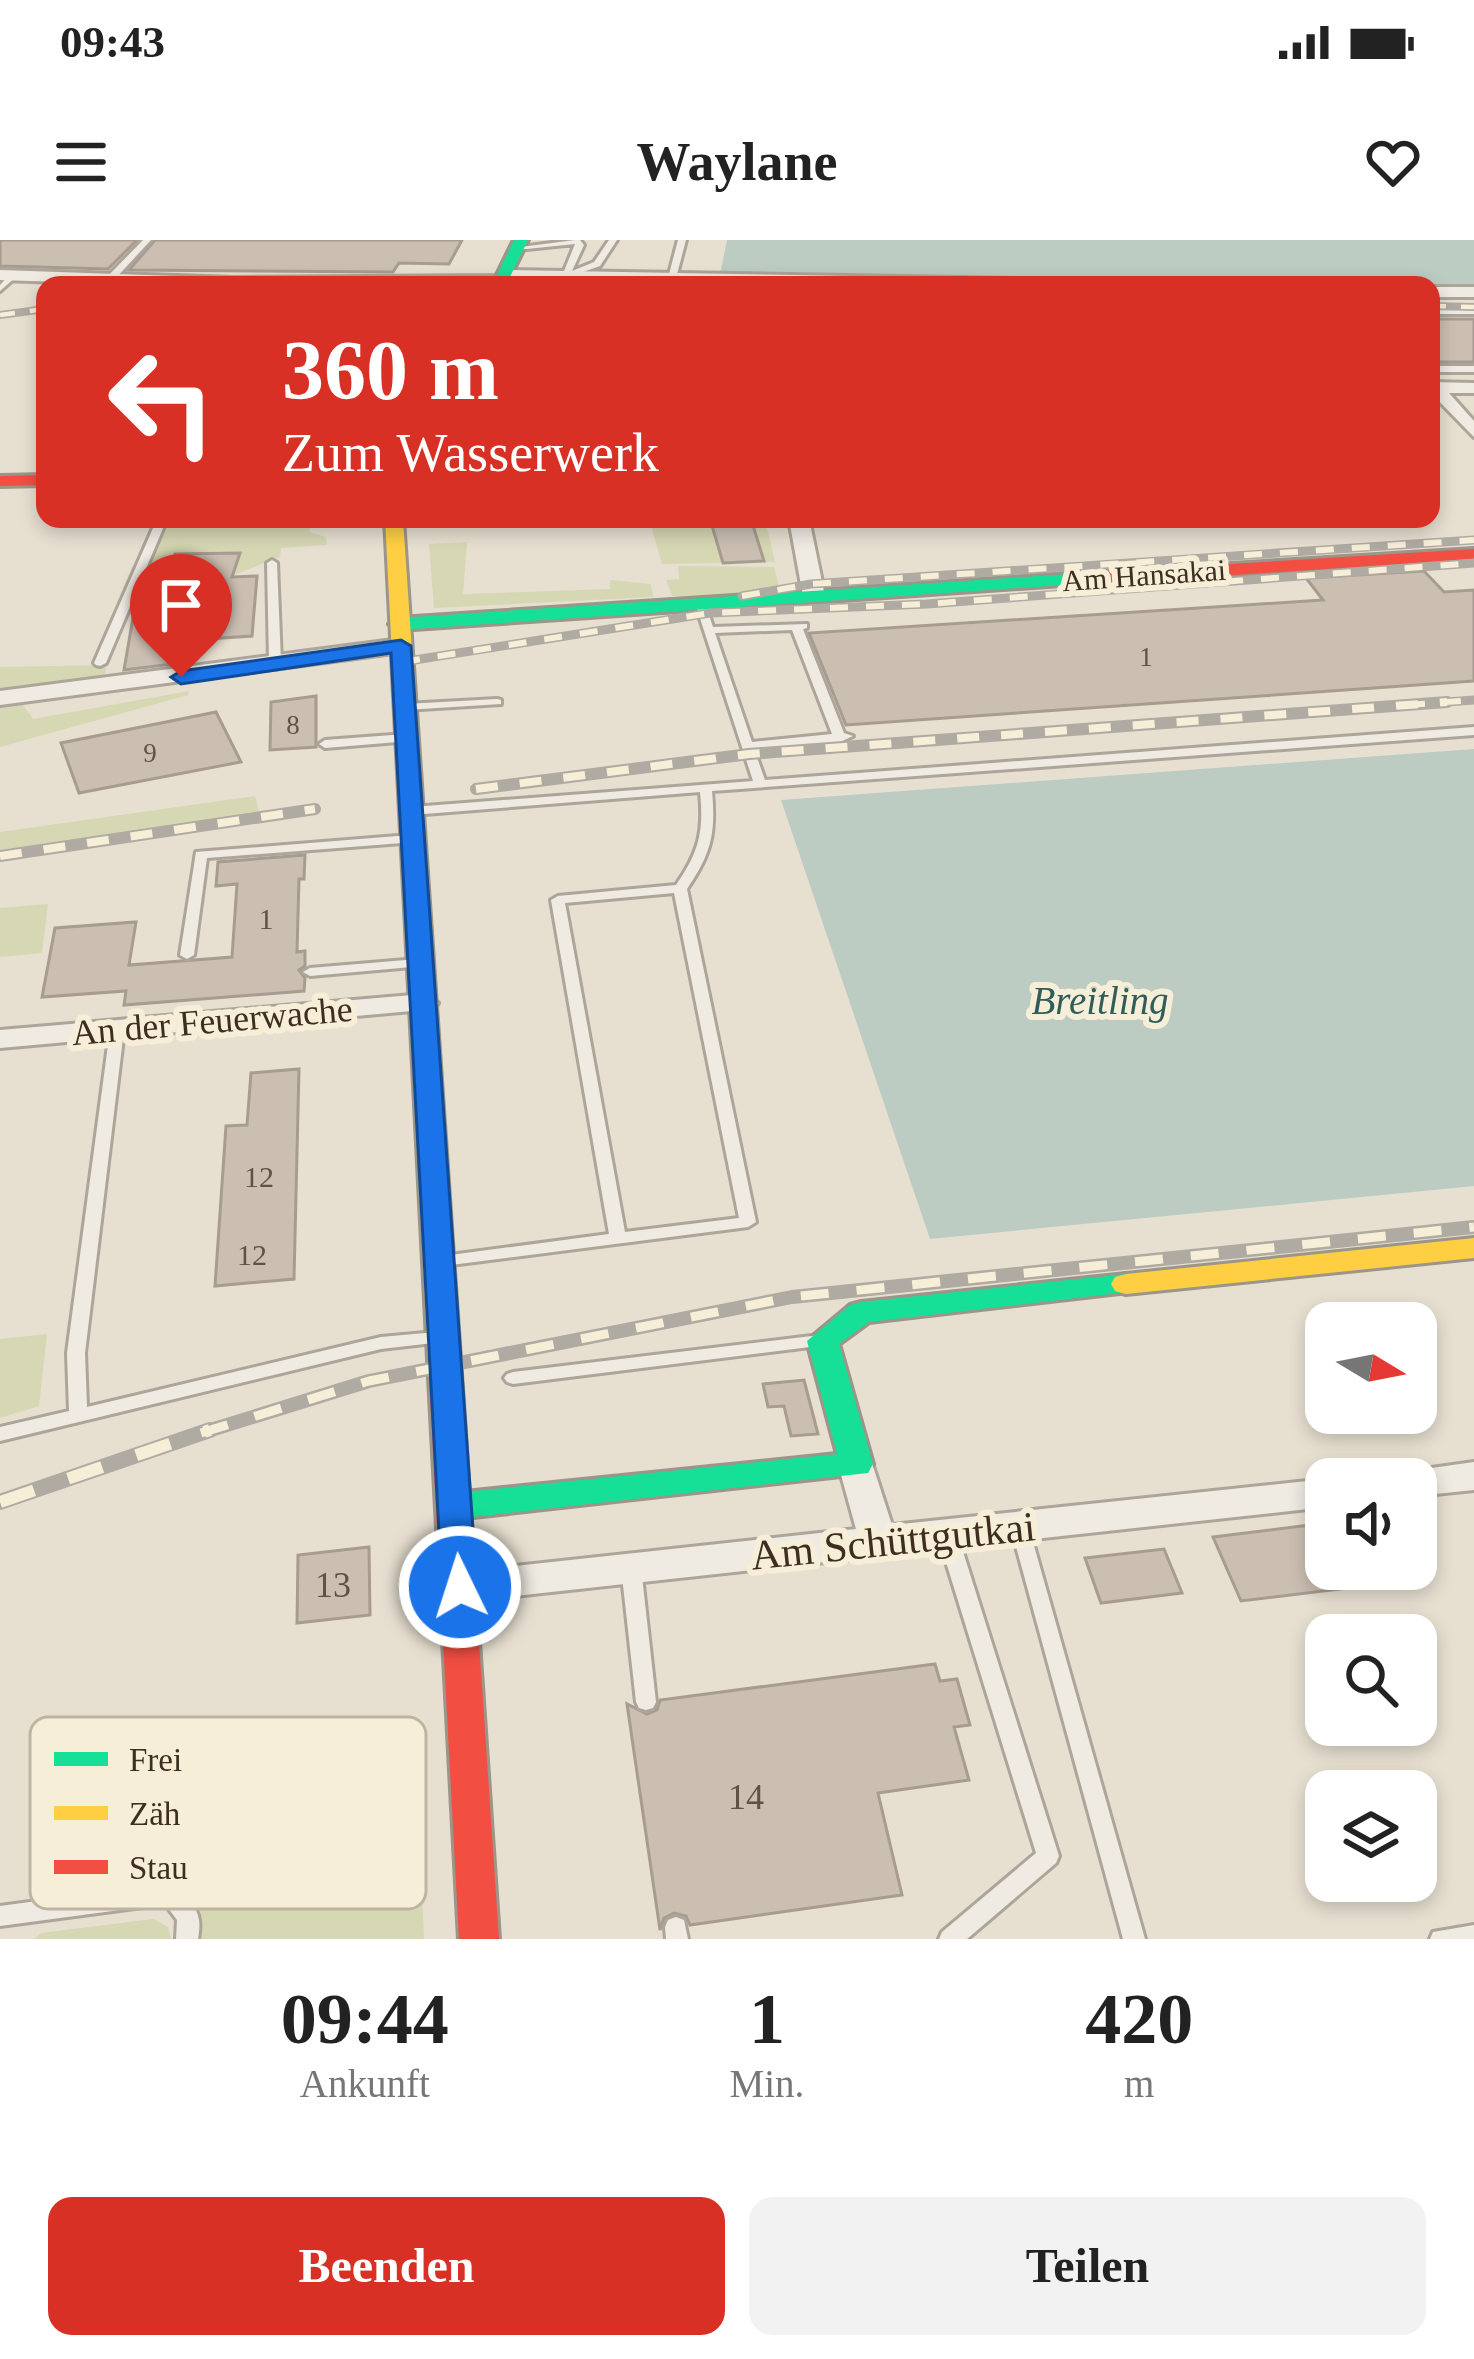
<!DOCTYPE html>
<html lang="de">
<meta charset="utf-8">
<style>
:root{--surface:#fff;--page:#f2f2f2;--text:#222;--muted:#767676;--accent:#d93025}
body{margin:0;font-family:Georgia,serif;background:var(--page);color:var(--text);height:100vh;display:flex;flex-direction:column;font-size:45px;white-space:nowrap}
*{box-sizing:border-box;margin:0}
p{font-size:39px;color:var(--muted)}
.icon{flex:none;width:66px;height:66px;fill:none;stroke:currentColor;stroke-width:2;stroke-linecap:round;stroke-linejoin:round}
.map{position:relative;height:1699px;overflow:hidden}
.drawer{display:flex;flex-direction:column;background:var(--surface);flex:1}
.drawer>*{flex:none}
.top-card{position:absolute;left:36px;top:36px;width:1404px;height:252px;border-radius:24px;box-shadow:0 6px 18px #0003;background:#d93025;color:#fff;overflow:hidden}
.needle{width:78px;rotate:100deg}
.buttons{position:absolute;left:1305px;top:1062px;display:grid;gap:24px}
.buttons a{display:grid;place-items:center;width:132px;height:132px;border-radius:24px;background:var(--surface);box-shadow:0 6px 18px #0003;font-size:60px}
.pin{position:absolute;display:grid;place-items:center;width:102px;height:102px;color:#fff;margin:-123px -51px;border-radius:50% 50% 50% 0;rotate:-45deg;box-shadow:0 0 12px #0007}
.pin .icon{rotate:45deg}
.me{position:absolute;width:132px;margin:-66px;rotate:356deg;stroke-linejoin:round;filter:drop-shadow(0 0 9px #0008)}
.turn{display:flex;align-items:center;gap:42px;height:252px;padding:0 48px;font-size:54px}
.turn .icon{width:156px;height:156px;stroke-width:2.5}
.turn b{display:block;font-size:84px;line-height:102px}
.eta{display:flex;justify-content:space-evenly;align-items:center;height:204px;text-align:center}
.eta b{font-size:72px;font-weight:600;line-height:84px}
.action{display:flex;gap:24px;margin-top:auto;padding:24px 48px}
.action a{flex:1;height:138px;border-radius:24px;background:var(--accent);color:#fff;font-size:48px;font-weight:600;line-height:138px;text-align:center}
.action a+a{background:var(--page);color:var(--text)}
.status{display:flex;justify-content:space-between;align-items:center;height:84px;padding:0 60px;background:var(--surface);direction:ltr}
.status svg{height:33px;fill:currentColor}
header{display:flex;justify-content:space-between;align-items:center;height:156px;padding:0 48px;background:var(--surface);font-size:54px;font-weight:600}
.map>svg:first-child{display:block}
.green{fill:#d6d7b3}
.water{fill:#bcccc2}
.building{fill:#cbbfb2;stroke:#a89c90;stroke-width:3}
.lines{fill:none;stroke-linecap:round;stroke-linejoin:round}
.lane-casing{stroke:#ada599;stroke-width:6}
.street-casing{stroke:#ada599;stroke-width:6}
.fast-casing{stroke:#9c958a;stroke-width:6}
.slow-casing{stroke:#9c958a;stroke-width:6}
.jam-casing{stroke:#9c958a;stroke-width:6}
.lane{fill:#efebe3;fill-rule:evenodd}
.street{fill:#efebe3;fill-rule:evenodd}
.fast{fill:#16e098;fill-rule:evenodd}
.slow{fill:#ffcf43;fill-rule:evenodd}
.jam{fill:#f24e42;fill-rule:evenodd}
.rail-far4-casing{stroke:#afaaa2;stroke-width:8}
.rail-far3-casing{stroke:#afaaa2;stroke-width:9}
.rail-far2-casing{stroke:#afaaa2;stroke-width:12}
.rail-far1-casing{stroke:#afaaa2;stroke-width:14}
.rail-casing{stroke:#afaaa2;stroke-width:16}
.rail-far4{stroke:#f7eed8;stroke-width:4.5;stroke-dasharray:15;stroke-linecap:butt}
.rail-far3{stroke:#f7eed8;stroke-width:6;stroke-dasharray:18;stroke-linecap:butt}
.rail-far2{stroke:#f7eed8;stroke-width:8;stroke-dasharray:22;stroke-linecap:butt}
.rail-far1{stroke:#f7eed8;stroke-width:9;stroke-dasharray:28;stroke-linecap:butt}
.rail{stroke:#f7eed8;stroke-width:12;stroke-dasharray:36;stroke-linecap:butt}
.route{fill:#1a73e8;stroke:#114b97;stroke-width:3}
.labels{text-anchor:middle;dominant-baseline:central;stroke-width:12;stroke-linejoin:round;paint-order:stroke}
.far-number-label{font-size:27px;fill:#605244}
.far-street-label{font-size:30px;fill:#3d2e20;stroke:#f7eed8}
.number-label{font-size:30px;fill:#605244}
.street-label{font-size:36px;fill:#3d2e20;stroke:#f7eed8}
.near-number-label{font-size:36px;fill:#605244}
.water-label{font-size:39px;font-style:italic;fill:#2f5d5a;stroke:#f7eed8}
.near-street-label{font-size:42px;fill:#3d2e20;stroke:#f7eed8}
.key{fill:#f7eed8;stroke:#bfb4a1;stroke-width:3}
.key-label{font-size:33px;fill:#3d2e20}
</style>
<div class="status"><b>09:43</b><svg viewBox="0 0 49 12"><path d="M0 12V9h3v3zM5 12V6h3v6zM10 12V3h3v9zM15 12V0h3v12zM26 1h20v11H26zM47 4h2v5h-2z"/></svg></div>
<header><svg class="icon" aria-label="menu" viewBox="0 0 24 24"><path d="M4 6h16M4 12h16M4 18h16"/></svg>Waylane<svg class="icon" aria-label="heart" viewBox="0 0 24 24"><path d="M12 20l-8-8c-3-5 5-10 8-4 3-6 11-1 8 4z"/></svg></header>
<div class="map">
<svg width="1474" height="1699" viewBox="0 0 1474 1699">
<rect width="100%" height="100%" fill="#e7e0d1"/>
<path class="green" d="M166 279H313L309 292 326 297 327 305 281 308 280 317 236 334 139 343Z
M649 279H765L775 322 662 324Z
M467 302 463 354 610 349V340L651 344 653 357 434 368 429 304Z
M678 326 774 327 779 346 720 357 672 356 666 340 679 339Z
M107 425 104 437 0 451V427Z
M189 451 188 455 0 507V466L21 462 33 479Z
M255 556 259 571 0 610V592Z
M48 664 42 713 0 717V668Z
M47 1094 39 1166 0 1178V1099Z
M415 1493 424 1699H199L193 1645C160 1621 80 1642 40 1648L52 1555 100 1539 271 1514 269 1538 319 1535 321 1506Z
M153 1679 168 1687 171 1699H34L41 1693Z"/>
<path class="water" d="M727 0H1474V48L720 34Z
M1474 509V946L930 999 781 560Z"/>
<path class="building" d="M0 0H137L108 29 0 26Z
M155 0H462L449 24 399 23 393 32 129 30Z
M1431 79H1474V122H1431Z
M710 279H751L764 321 723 323Z
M240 313 232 337 257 336 252 396 176 401 173 424 124 430 135 366 145 342 165 341 175 314Z
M1424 331 1444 352 1474 350V441L846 485 809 393 1323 360 1306 338Z
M316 456V507L270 510 271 462Z
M216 472 241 522 79 553 61 503Z
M305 615 304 639H299L297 712 305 711V726L299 730 305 738 304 751 124 765 126 751 42 757 55 688 136 682 129 725 232 717 237 644 216 646 218 622Z
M299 829 294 1039 215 1046 226 886 247 885 251 833Z
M804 1140 818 1194 791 1196 784 1166 768 1167 763 1144Z
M1326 1283V1329H1372L1373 1345 1241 1361 1213 1297Z
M369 1307 370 1375 297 1383 298 1315Z
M1164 1309 1182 1353 1101 1363 1085 1318Z
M935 1424 940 1441 957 1439 970 1485 954 1487 969 1540 878 1553 902 1655 690 1685 686 1676 674 1673 664 1678 660 1690 627 1464 647 1474 657 1470 660 1460Z"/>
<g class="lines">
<g class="lane-casing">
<path id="lane" d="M143 0H151L114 40H108V36Z
M575 0H580L584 5 572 31 594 22 609 0H617L600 26 566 38 562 36 575 4 517 10 513 8Z
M678 0H686L676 38 672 40 668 38Z
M10 34 17 36 0 51V45Z
M1431 70H1474V74H1431Z
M1431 126H1474V132H1431Z
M157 279H167L106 423 100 426 96 425 94 423Z
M272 320 277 323 281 422 275 425 269 422 267 323Z
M700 360 705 363 713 387 807 384V388L803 389 844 493 853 496 840 502 754 509 765 540 1474 487V495L712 551C716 594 711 614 687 649L756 982 748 987 443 1026 437 1025 435 1021 437 1017 443 1016 609 994 551 660 558 656 676 645C699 612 704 592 700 552L412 575 406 571 412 567 753 541 695 363ZM792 390 832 494 752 502 715 393ZM674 653 739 978 625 992 565 663Z
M497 459 501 460V464L405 470 399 467 405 464Z
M406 494 410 495V501L325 508 319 504 325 500Z
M410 595 416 599 415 602 207 618 194 715 187 719 180 715 196 612Z
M418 719 423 720 425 723 423 726 310 736 303 732 310 728Z
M117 786 124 790 85 1113 87 1167 381 1097 436 1092 442 1094 445 1098 442 1102 381 1109 0 1201V1187L69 1171 67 1113 110 790Z
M820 1095 826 1097 829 1101 826 1105 513 1144 507 1142 504 1138 507 1134 513 1132Z
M1020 1281 1027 1283 1029 1288 1145 1699H1123L1011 1288 1013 1283Z
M948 1289 955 1291 958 1296 1059 1616 1056 1623 967 1699H939L942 1692 1036 1613 938 1296 941 1291Z
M631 1320 638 1322 641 1327 656 1462 653 1468 646 1470 639 1468 636 1462 621 1327 624 1322Z
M170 1643C182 1648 197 1666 199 1680 200 1686 199 1693 198 1699H176L177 1680 165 1664 0 1686V1666Z
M676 1677 684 1680 688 1699H666L665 1687 668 1680Z
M1474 1685V1699H1430L1433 1692Z"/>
</g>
<g class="street-casing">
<path id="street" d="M0 30 234 38 497 36 504 30 1074 40 1082 45 508 40 503 45H157L0 40Z
M1431 47H1474V57H1431Z
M1431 142 1474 143V153H1449L1474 181V197L1431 153Z
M789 279H809L825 356 821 360 803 356Z
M401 399 409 401V411L0 465V451Z
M424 754 438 763 434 769 0 808V790Z
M856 1210 869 1214 892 1285 1326 1239V1267L460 1362 446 1358 441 1347 446 1336 460 1332 856 1289 838 1224 843 1214Z
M1474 1222V1250L1416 1256V1239H1399L1403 1232Z"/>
</g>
<g class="fast-casing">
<path id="fast" d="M514 0H528L506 45H492Z
M1085 333 1094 339 1092 343 399 390 389 384 399 378Z
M1126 1034 1137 1037 1141 1044 1137 1051 869 1082 839 1104 873 1224 868 1233 455 1279 443 1275 438 1266 443 1257 455 1253 837 1214 807 1101 850 1065 861 1062Z"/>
</g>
<g class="slow-casing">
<path id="slow" d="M385 279H403L460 1119 455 1127H433L428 1119Z
M1474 998V1018L1126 1054 1115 1051 1111 1044 1115 1037 1126 1034Z"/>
</g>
<g class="jam-casing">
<path id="jam" d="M45 235V245L0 246V236Z
M1474 309V319L1085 345 1076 339 1085 333Z
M444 1108 455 1111 460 1119 499 1699H459L428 1119 433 1111Z"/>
</g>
<use href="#lane" class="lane"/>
<use href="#street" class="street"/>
<use href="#fast" class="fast"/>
<use href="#slow" class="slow"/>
<use href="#jam" class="jam"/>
<g class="rail-far4-casing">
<path id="rail-far4" d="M1431 66 1474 67
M0 75 45 69"/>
</g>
<g class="rail-far3-casing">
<path id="rail-far3" d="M742 356 811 344 1474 300
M402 422 710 373 927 364 1474 323
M1407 465 1474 460"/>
</g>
<g class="rail-far2-casing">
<path id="rail-far2" d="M476 549 749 514 1447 462
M0 616 315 569"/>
</g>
<g class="rail-far1-casing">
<path id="rail-far1" d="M201 1193 369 1141 792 1057 1474 987"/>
</g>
<g class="rail-casing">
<path id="rail" d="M0 1262 210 1190"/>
</g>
<use href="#rail-far4" class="rail-far4"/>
<use href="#rail-far3" class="rail-far3"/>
<use href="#rail-far2" class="rail-far2"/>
<use href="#rail-far1" class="rail-far1"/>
<use href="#rail" class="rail"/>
</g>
<path class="route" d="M401 400 411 406 477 1347 472 1357 460 1361 447 1357 442 1347 391 413 181 444 171 437 181 431Z"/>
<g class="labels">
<g class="far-number-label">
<text x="1146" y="417">1</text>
<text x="293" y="485">8</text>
<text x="150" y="513">9</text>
</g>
<g class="far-street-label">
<text transform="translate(1144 335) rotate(-4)">Am Hansakai</text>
</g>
<g class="number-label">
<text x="266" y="678">1</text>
<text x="259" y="936">12</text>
<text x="252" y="1014">12</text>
</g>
<g class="street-label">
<text transform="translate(212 781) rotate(-5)">An der Feuerwache</text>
</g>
<g class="near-number-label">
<text x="333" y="1345">13</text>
<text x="746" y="1557">14</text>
</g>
<g class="water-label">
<text x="1100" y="760">Breitling</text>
</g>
<g class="near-street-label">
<text transform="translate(893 1301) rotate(-6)">Am Schüttgutkai</text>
</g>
</g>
<rect x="30" y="1477" width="396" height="192" rx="18" class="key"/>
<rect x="54" y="1512" width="54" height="14" fill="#16e098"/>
<rect x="54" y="1566" width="54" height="14" fill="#ffcf43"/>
<rect x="54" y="1620" width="54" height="14" fill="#f24e42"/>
<g class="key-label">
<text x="129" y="1531">Frei</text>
<text x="129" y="1585">Zäh</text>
<text x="129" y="1639">Stau</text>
</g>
</svg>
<div class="buttons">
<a><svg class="needle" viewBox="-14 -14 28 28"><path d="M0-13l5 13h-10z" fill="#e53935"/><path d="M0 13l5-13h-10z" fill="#767676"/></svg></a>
<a><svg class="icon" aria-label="sound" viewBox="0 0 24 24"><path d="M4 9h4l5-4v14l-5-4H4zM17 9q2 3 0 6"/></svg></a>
<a><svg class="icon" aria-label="search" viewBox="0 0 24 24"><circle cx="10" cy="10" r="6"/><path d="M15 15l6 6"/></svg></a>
<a><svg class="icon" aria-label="layers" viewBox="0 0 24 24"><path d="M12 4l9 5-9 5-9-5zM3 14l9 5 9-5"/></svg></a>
</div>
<div class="pin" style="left:181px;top:437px;background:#d93025"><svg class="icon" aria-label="arrive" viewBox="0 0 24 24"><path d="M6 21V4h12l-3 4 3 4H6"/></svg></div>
<svg class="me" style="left:460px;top:1347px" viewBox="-20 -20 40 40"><circle r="17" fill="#1a73e8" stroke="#fff" stroke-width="3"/><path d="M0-11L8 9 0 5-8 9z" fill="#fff"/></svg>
<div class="top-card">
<div class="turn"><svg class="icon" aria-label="left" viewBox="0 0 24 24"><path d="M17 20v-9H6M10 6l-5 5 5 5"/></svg><div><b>360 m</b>Zum Wasserwerk</div></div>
</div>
</div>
<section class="drawer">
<div class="eta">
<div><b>09:44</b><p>Ankunft</p></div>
<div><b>1</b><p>Min.</p></div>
<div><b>420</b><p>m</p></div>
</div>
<div class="action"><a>Beenden</a><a>Teilen</a></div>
</section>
